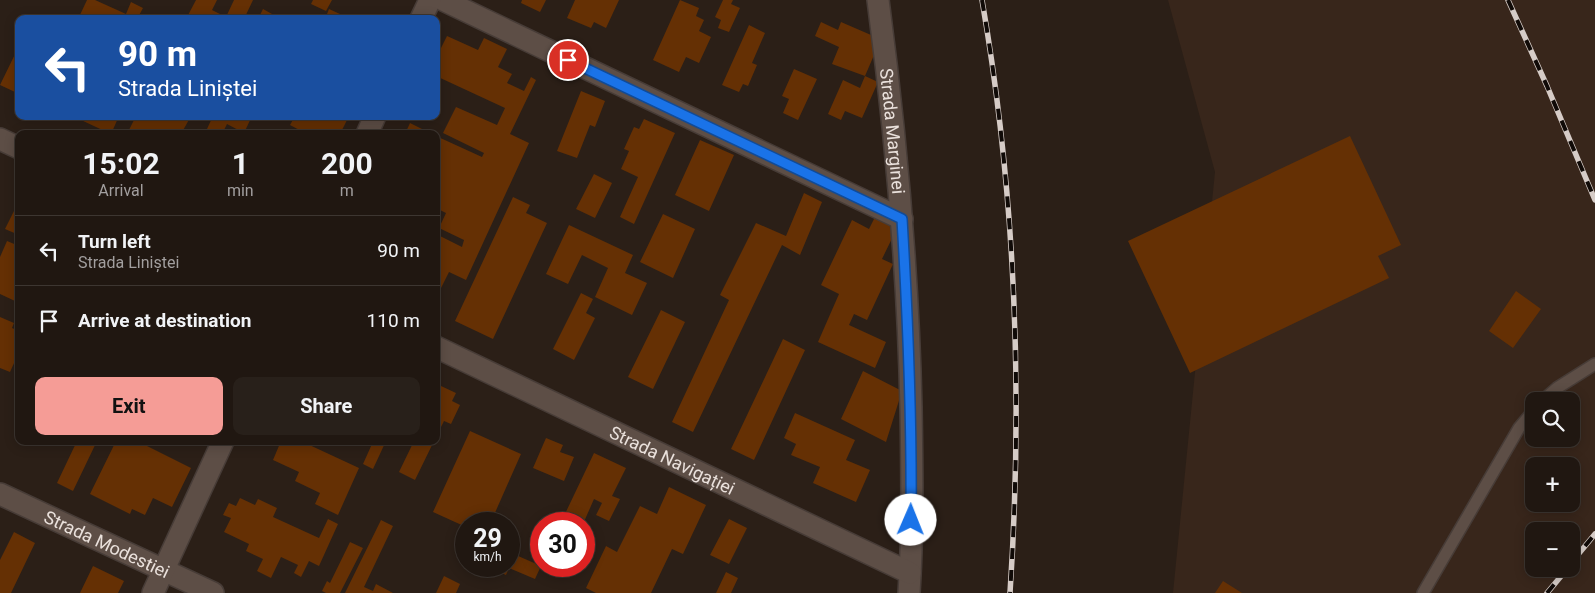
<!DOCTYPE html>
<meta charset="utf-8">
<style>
:root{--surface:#201711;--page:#28201a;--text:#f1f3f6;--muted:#a29f9f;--line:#3d3631;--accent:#f59c96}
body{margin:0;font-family:Roboto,sans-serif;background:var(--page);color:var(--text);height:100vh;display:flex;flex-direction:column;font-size:19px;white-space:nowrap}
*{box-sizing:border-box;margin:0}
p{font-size:16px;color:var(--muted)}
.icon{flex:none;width:28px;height:28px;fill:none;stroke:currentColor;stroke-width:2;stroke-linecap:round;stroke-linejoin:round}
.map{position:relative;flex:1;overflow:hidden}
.drawer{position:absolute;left:15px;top:130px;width:425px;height:315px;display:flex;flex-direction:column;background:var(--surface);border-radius:10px;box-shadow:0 2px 12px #0003,0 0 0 1px var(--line)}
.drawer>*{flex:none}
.hud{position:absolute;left:15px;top:15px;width:425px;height:105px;border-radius:10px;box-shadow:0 2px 12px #0003,0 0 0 1px var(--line);background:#1a4fa0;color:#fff;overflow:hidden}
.buttons{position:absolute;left:1525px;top:392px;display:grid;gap:10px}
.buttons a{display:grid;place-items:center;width:55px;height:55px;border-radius:10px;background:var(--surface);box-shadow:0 2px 12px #0003,0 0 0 1px var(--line);font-size:25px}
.speed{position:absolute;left:455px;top:512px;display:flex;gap:10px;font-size:25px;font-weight:700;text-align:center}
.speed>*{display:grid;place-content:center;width:65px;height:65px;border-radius:50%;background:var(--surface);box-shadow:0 2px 12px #0003,0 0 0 1px var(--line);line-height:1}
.speed small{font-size:12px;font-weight:400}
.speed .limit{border:8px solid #d22;background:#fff;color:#111}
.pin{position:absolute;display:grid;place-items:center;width:42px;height:42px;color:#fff;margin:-21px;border:2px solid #fff;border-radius:50%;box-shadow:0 1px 5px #0007}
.me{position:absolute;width:55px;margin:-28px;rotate:1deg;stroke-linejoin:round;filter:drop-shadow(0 0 4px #0008)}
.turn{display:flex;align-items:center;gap:18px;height:105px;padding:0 20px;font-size:22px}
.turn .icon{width:65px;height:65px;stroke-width:2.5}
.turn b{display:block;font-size:35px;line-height:42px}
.eta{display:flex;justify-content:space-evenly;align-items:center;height:85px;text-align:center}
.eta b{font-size:30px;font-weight:700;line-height:35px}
.action{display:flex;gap:10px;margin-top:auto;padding:10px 20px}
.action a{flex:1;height:58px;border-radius:10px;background:var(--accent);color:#111;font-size:20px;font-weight:700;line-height:58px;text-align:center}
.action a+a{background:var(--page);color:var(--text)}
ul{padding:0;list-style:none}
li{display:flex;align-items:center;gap:15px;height:70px;padding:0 20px;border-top:1px solid var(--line)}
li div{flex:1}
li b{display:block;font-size:19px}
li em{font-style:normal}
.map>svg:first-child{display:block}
.built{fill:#38261b;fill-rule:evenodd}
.building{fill:#653004}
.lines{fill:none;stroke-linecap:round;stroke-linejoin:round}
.service-casing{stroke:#473c37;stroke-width:14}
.minor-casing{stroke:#473c37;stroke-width:24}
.service{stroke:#5d4e46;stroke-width:11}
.minor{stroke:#5d4e46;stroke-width:21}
.rail-casing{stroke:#d6ccc7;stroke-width:5.5}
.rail{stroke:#100a07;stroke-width:4;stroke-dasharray:11;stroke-linecap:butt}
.route-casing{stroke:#114b97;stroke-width:12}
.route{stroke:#1a73e8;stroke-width:9}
.labels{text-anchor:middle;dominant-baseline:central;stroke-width:5;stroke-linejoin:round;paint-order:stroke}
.street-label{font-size:18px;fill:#eae1dc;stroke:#100a07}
</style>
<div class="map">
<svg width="1595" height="593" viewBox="0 0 1595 593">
<rect width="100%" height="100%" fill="#2b1f17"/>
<path class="built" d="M1168 0H1595V593H1173L1215 172ZM1534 401H1571V439H1534ZM1534 466H1571V504H1534ZM1534 531H1571V569H1534Z"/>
<path class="building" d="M87 0H95L126 14 131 2 143 8 137 19H84L79 17Z
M196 0H217L212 10 226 17 234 0H253L244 19H186Z
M313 0H332L326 11 311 4Z
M522 0H546L540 12 521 3Z
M575 0H619L606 28 594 22 591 28 567 18Z
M680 0 699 8 696 16 704 20 699 31 711 37 699 63 686 57 679 72 653 60Z
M723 0H733L731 4 740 8 729 32 718 28 721 20 715 17Z
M263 9 281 19H258Z
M329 9 351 19H325Z
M821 22 838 30 841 22 871 35 877 48 865 76 832 64 839 47 815 36Z
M749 25 765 33 752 63 757 65 748 86 743 84 739 92 722 85Z
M447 36 478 50 484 38 507 49 498 67 512 74 507 83 524 91 531 77 536 80 510 134 529 143 466 280 449 272 436 298V234L462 247 464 240 439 228 446 213 436 208V172L439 166 436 164V136L482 157 484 153 443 133 456 107 497 125 505 108 436 76V58Z
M19 46V84L15 92 0 85Z
M794 69 817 79 798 120 783 113 789 99 782 96Z
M865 76 878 82 862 118 845 111 841 120 828 114 843 80 860 88Z
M581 91 605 101 595 127 590 125 577 158 557 151Z
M82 116H119L111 134 81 120Z
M136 116H191L181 134H127Z
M213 116H252L244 133 227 124 222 134H216L207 129Z
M295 116H349L340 134H307L290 125Z
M644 119 675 133 634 224 620 217 638 177 621 169 629 151 624 149 634 127 639 129Z
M410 123 432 134H405Z
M1350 136 1401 245 1378 256 1389 278 1190 373 1128 241Z
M700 140 734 155 709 211 675 195Z
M594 174 612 183 595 218 576 209Z
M804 193 822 202 800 255 782 245 693 432 672 422 729 300 720 295 756 223 786 236Z
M513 197 530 205 526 213 547 223 493 339 455 321Z
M19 201V235L5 229Z
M877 213 899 224 882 259 893 264 867 320 854 314 849 325 886 342 875 368 818 342 839 294 821 285 852 220 869 229Z
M663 214 695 229 673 278 640 262Z
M569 225 633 255 625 273 647 283 632 315 595 297 608 268 582 255 568 284 546 274Z
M7 241 19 246V297L17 296 15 301 0 294V257Z
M1516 291 1541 309 1513 348 1489 331Z
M581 293 593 299 586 313 595 318 574 360 553 349Z
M661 310 685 322 653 389 628 377Z
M0 317 14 323 12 328 19 331V352L10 372 0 368Z
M783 339 805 350 754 460 731 449Z
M863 371 902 391 886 442 841 419Z
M441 386 456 393 452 401 460 405 451 424 444 421 436 437V396Z
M795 413 855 440 846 460 870 470 856 502 813 483 820 467 791 455 796 444 784 438Z
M470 431 521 454 490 524H466V527L433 512Z
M546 438 563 445 560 452 574 457 564 481 533 468Z
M77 441H97L73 491 57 483Z
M116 441H145L143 444 191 468 172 507 153 498 145 515 132 509 130 514 90 494Z
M281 441H304L303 442 359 468 338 515 315 504 320 493 295 481 299 472 273 460Z
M367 441H386L373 469 363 464 372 444Z
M414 441H434L415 480 399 472Z
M594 453 626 468 612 496 620 499 609 521 596 515 602 503 594 499 583 524H580L564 516Z
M669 487 706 505 683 554 672 549 651 593H596L586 588 606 546 617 552 640 506 657 514Z
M240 498 255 505 258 499 277 508 273 517 319 538 328 519 338 524 319 566 309 561 301 577 294 573 298 565 281 557 271 578 257 571 263 559 246 551 249 544 224 532 231 518 223 515 229 503 236 506Z
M729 519 747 528 729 564 710 555Z
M381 520 393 526 364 587 373 591 376 584 393 593H345Z
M14 532 35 543 11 593H0V560Z
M350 542 363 548 340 593H326L322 591 327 581 330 583Z
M509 552 541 566 535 579 509 568 506 575 495 570 496 566H509Z
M93 566 124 581 118 593H80Z
M726 572 738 578 731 593H716Z
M444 576 460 584 456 593H436Z
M1223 581 1242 593H1215Z"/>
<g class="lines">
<g class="service-casing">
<path id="service" d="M1542 401 1557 388 1595 364
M1423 593 1519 428 1534 410"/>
</g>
<g class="minor-casing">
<g id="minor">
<path d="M443 0 902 219"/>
<path id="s1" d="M878 0C896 135 908 271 911 407 912 469 913 532 909 593"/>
<path d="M421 19 430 0"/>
<path d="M367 134 375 116"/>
<path d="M0 139 19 148"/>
<path id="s2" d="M436 347 910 573"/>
<path id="s3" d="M0 494 213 593"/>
<path d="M153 593 223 441"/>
</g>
</g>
<use href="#service" class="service"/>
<use href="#minor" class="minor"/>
<g class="rail-casing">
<path id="rail" d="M982 0C1016 196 1023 395 1010 593
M1508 0 1547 86 1595 200
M1571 563 1595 534
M1547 593 1567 569"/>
</g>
<use href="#rail" class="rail"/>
</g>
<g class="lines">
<g class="route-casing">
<path id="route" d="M568 60 902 219C908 320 912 420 911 520"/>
</g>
<use href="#route" class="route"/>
</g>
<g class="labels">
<g class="street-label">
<text stroke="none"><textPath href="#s1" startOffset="132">Strada Marginei</textPath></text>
<text stroke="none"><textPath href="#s2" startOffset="262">Strada Navigației</textPath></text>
<text stroke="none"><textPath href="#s3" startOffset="118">Strada Modestiei</textPath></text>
</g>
</g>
</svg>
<div class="buttons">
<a><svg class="icon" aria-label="search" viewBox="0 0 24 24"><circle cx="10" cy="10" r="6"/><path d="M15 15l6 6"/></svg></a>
<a>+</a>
<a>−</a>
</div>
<div class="speed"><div>29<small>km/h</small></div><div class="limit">30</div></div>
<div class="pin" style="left:568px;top:60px;background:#d93025"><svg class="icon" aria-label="arrive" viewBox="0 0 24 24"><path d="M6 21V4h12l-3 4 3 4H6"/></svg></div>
<svg class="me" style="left:911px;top:520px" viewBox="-20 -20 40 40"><circle r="19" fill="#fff"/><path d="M0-13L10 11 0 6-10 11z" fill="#1a73e8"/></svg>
<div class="hud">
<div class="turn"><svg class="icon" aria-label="left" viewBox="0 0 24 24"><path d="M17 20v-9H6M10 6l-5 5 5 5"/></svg><div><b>90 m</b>Strada Liniștei</div></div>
</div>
<section class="drawer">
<div class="eta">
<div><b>15:02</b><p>Arrival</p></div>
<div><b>1</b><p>min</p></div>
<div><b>200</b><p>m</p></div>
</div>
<ul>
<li><svg class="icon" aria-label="left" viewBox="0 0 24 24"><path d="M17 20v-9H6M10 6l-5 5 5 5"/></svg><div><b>Turn left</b><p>Strada Liniștei</p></div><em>90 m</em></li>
<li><svg class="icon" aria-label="arrive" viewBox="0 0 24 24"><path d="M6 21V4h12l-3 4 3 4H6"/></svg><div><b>Arrive at destination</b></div><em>110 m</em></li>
</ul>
<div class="action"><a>Exit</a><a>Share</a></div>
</section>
</div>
